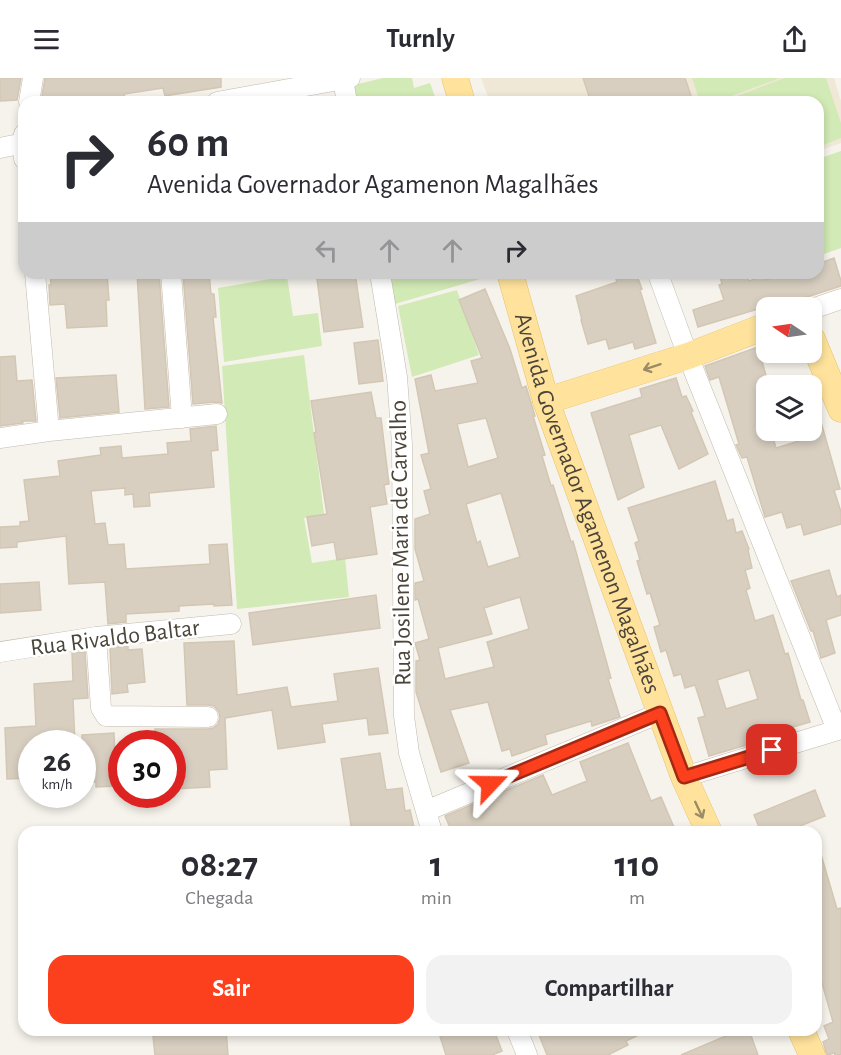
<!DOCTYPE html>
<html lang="pt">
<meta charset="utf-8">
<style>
:root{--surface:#fff;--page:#f2f2f3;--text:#2b2b33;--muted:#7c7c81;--accent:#fc3f1d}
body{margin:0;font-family:"Alegreya Sans",sans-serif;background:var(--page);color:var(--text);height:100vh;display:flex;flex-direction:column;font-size:22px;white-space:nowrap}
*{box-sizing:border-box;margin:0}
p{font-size:20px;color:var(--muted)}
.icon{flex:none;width:33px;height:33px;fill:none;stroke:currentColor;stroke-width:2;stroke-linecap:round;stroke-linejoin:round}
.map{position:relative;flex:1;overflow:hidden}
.details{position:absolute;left:18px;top:748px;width:804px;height:210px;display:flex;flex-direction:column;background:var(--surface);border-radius:18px;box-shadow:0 3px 9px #0003}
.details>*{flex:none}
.top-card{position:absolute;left:18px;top:18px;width:806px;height:183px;border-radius:18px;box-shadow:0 3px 9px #0003;background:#fff;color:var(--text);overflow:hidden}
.needle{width:39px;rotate:283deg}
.buttons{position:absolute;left:756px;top:219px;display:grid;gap:12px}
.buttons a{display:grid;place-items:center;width:66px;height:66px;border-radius:12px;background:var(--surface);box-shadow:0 3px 9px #0003;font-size:30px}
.speed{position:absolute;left:18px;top:652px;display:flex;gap:12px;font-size:30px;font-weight:700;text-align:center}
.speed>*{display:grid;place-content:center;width:78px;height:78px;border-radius:50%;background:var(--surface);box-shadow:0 3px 9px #0003;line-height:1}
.speed small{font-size:15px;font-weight:400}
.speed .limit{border:9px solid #d22;background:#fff;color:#111}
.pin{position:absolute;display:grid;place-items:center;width:51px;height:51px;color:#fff;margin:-26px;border-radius:12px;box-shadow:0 3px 9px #0006}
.me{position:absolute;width:66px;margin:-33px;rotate:67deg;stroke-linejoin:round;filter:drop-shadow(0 0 4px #0008)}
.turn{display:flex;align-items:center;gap:21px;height:126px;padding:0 30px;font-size:27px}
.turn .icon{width:78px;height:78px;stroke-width:2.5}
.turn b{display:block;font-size:42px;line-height:51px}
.lanes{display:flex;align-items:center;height:57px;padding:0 30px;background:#0003;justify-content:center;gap:30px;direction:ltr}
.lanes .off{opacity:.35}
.eta{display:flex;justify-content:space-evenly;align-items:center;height:102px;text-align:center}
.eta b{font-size:36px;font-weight:700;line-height:42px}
.primary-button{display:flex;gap:12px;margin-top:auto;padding:12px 30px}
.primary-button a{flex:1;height:69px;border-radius:18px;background:var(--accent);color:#fff;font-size:24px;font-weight:700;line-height:69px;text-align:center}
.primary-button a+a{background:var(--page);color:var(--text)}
header{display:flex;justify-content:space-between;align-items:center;height:78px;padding:0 30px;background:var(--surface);font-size:27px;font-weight:700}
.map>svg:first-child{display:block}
.education{fill:#efe8d6}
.green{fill:#d2eab5}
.building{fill:#d8cfc1;stroke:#d3c7b4;stroke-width:1.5;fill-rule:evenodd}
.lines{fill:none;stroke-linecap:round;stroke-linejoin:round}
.minor-casing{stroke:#c2bbae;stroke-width:21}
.major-casing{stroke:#e6c16a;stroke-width:27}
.minor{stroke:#fff;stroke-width:20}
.major{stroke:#ffe39c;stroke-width:26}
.oneway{stroke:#9c8c66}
.route-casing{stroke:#a42913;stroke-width:15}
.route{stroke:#fc3f1d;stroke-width:10}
.labels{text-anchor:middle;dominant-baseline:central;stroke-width:5;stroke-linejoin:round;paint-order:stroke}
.street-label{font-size:24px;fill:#4b4439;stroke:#fff}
</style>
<header><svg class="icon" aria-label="menu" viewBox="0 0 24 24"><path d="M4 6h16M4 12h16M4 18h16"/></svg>Turnly<svg class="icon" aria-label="share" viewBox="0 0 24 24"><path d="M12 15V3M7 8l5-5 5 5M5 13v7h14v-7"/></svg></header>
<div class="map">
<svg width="841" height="977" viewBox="0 0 841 977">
<rect width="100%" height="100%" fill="#f6f3ec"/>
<path class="education" d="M481 0H834L841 23V65L818 73V24H490Z"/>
<path class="green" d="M383 0H412L414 10 430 5 437 24H354L350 8Z
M692 0H780L715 24H700Z
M784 0H826L841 45V60L818 69V24H722Z
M841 73V170L818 178V81Z
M389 195H496L497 196 395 226Z
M287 198 293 238 318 235 322 268 224 284 218 210Z
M457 212 479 277 412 299 398 228Z
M304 277 324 436 304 440 312 485 345 480 349 519 237 531 222 288Z"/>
<path class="building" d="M0 0H21L17 22 0 23Z
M45 0H221V9L165 18 163 10 124 16 126 24H41Z
M583 0H685L693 24H591Z
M834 180 841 203V208L779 228 778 225 698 249 693 232 724 222 719 207 722 206 719 195H746L749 203 764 198 765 202 789 195H818V186Z
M50 195H107L109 222H106L107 248 67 250 65 226 50 227 49 207H51Z
M137 195H159L169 329 145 331Z
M183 195H209L211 216H214L216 239H213L222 325 216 324 193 326Z
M355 195 363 249 324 254 317 201Z
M614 195H636L642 211 640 212 656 265 635 271 633 264 609 271 606 261 588 266 581 242H582L576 218 617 204Z
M485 211 510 271 522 310 526 308 535 338H533L545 377 542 378 551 408 553 407 571 464 573 463 611 600 608 601 620 639 592 648 591 643 545 657 547 666 512 678 510 671 502 673 488 624 450 632 469 685 441 694 416 614V583L420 582 415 565 429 561 418 521 415 522V505L424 503 415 471V441L430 436 424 413 431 411 421 377 429 375 415 301 431 297 435 313 478 305 471 283 482 280 459 222ZM486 340 498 380 468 389 457 346ZM501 415 520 479 488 489 480 463 477 465 466 426ZM520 519 529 551 487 564 494 589 445 601 438 570 492 556 484 530Z
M378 262 383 303 359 306 354 265Z
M758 269 769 308H766V358L772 356 776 370 812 359V324L815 323 840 411 834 412 841 434V446L804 457 801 446 787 450 782 434 765 439 747 379 742 380 736 367 739 366 719 299 710 302 705 288Z
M15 278 17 303 32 302 36 343H22L23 345 0 348V279Z
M116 297 119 334 60 340 56 300Z
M676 300 682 319 686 318 693 333 691 334 708 376 679 391 661 347 629 357 644 409 618 422 591 335 642 319 640 311Z
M371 314 376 340H381L389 406 384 407 387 426 370 429 377 476 337 482 334 464 312 468 307 439 327 436 314 355 316 354 311 323Z
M216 348 218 372 211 373 214 409 149 415 150 428 134 429 133 416 125 417V410L91 413 95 446 105 445 108 467 124 466 126 491 210 486 209 467 227 466 232 527 214 528V526L179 528V533L126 536V544L108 546 105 504 69 506 66 458 17 464V469L0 470V449L20 448V444L29 443 24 402 60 398 58 383 101 377 100 370 121 368 122 380 168 376 167 365 191 363 190 351Z
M715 403 727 443 733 441 736 455 742 453 749 471 748 472 752 490 745 492 750 510 746 512 755 543 773 537 785 576 788 575 801 622H803L810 644 759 659 760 663 709 678 698 640 705 638 695 607 685 610 681 596 674 598 666 572 661 574 654 549 660 547 650 515 647 516 637 483 640 482 635 465 639 463 628 430ZM749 592 758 621 726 631 717 602Z
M829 492 837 519 841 517V537L826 542 835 575 821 580 813 553H811L791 503Z
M39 504 41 532 0 535V506Z
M376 517 380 550 253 567 249 535Z
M234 563 237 617 287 609 291 629 338 623 334 596 378 590 388 655 369 657 367 640 322 646 325 664 278 671 272 632 225 640 227 691 209 692 210 709 172 711V666H155V651H208L213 650 218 646 220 640 219 634 214 628 208 627H187L184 565Z
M128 568V572L142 571 145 604 127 606 128 614 112 616 110 570Z
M85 574 88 620 73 621 75 666H32V700L7 701 5 650 36 648 34 606 73 603 72 575Z
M114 655 116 708 96 709V704H82V657Z
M628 665 651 723 661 719 676 754H452L445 738 543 697 552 717 587 703 580 684Z
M380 675 386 712 402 710 405 733 410 732 415 754H352L341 681Z
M815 712 825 738 785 754H761L754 737Z
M820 773 837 831 841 830V977H835L834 975 827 977 823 964 829 961 824 948 833 944 820 898 816 899V837L822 835 816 815V774Z
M199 952H226L228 977H155L153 958 199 954Z
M438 952H494L502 973 492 977H446Z
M537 952H649L626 963 628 967 608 977H547Z
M740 952H749L758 977H681Z"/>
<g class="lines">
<g class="minor-casing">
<path id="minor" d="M343 2 347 24
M29 24 33 0
M217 24 350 0
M24 56 23 65 24 81
M0 70 24 65
M35 195 49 353
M171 195 182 340
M380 195 397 299 402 366 404 638 409 675 432 754
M658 196 688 278 837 652
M812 231 841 221
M0 360 49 353 217 336
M96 559 101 630 106 638 208 639
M0 574 96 559 231 546
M684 699 841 651
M426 733 660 635
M517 952 527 977"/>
</g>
<g class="major-casing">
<g id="major">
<path d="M455 0 462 24"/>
<path id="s1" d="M510 195 546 323 684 699 709 754"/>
<path d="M812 261 841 331"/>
<path d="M546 323 688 278 766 248"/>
<path d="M801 952 812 977"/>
</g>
</g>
<use href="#minor" class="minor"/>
<use href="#major" class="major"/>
</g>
<defs><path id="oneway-shaft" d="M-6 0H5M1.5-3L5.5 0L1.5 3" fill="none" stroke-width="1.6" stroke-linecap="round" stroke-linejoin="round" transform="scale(1.5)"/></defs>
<g class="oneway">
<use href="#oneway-shaft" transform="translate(652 289) rotate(162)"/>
<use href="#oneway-shaft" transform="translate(699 732) rotate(65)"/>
</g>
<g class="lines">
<g class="route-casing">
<path id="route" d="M490 706 660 635 684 699 772 672"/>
</g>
<use href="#route" class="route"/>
</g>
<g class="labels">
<g class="street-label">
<text stroke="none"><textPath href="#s1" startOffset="243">Avenida Governador Agamenon Magalhães</textPath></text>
<text transform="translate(401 465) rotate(-91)">Rua Josilene Maria de Carvalho</text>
<text transform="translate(115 560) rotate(-7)">Rua Rivaldo Baltar</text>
</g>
</g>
</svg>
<div class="buttons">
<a><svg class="needle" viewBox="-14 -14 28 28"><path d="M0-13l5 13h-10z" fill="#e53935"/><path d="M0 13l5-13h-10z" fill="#7c7c81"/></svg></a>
<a><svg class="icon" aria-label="layers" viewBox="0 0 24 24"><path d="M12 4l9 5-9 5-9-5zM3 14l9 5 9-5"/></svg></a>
</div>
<div class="speed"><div>26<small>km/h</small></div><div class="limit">30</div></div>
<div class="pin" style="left:772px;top:672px;background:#d93025"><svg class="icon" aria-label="arrive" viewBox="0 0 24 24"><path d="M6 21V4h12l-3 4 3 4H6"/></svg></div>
<svg class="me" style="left:490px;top:706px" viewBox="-20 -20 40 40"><path d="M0-17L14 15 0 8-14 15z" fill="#fc3f1d" stroke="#fff" stroke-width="4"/></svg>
<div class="top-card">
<div class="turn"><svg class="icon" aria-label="right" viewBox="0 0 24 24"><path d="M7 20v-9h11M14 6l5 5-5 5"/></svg><div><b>60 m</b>Avenida Governador Agamenon Magalhães</div></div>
<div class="lanes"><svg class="icon off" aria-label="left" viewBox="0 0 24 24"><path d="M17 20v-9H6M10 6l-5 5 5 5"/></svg><svg class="icon off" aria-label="ahead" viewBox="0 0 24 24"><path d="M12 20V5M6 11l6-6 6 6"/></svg><svg class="icon off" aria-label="ahead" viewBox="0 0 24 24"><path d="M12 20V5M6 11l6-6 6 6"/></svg><svg class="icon" aria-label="right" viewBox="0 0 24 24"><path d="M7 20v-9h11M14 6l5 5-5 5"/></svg></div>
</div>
<section class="details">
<div class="eta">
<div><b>08:27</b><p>Chegada</p></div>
<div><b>1</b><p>min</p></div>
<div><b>110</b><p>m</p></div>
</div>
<div class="primary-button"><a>Sair</a><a>Compartilhar</a></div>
</section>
</div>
